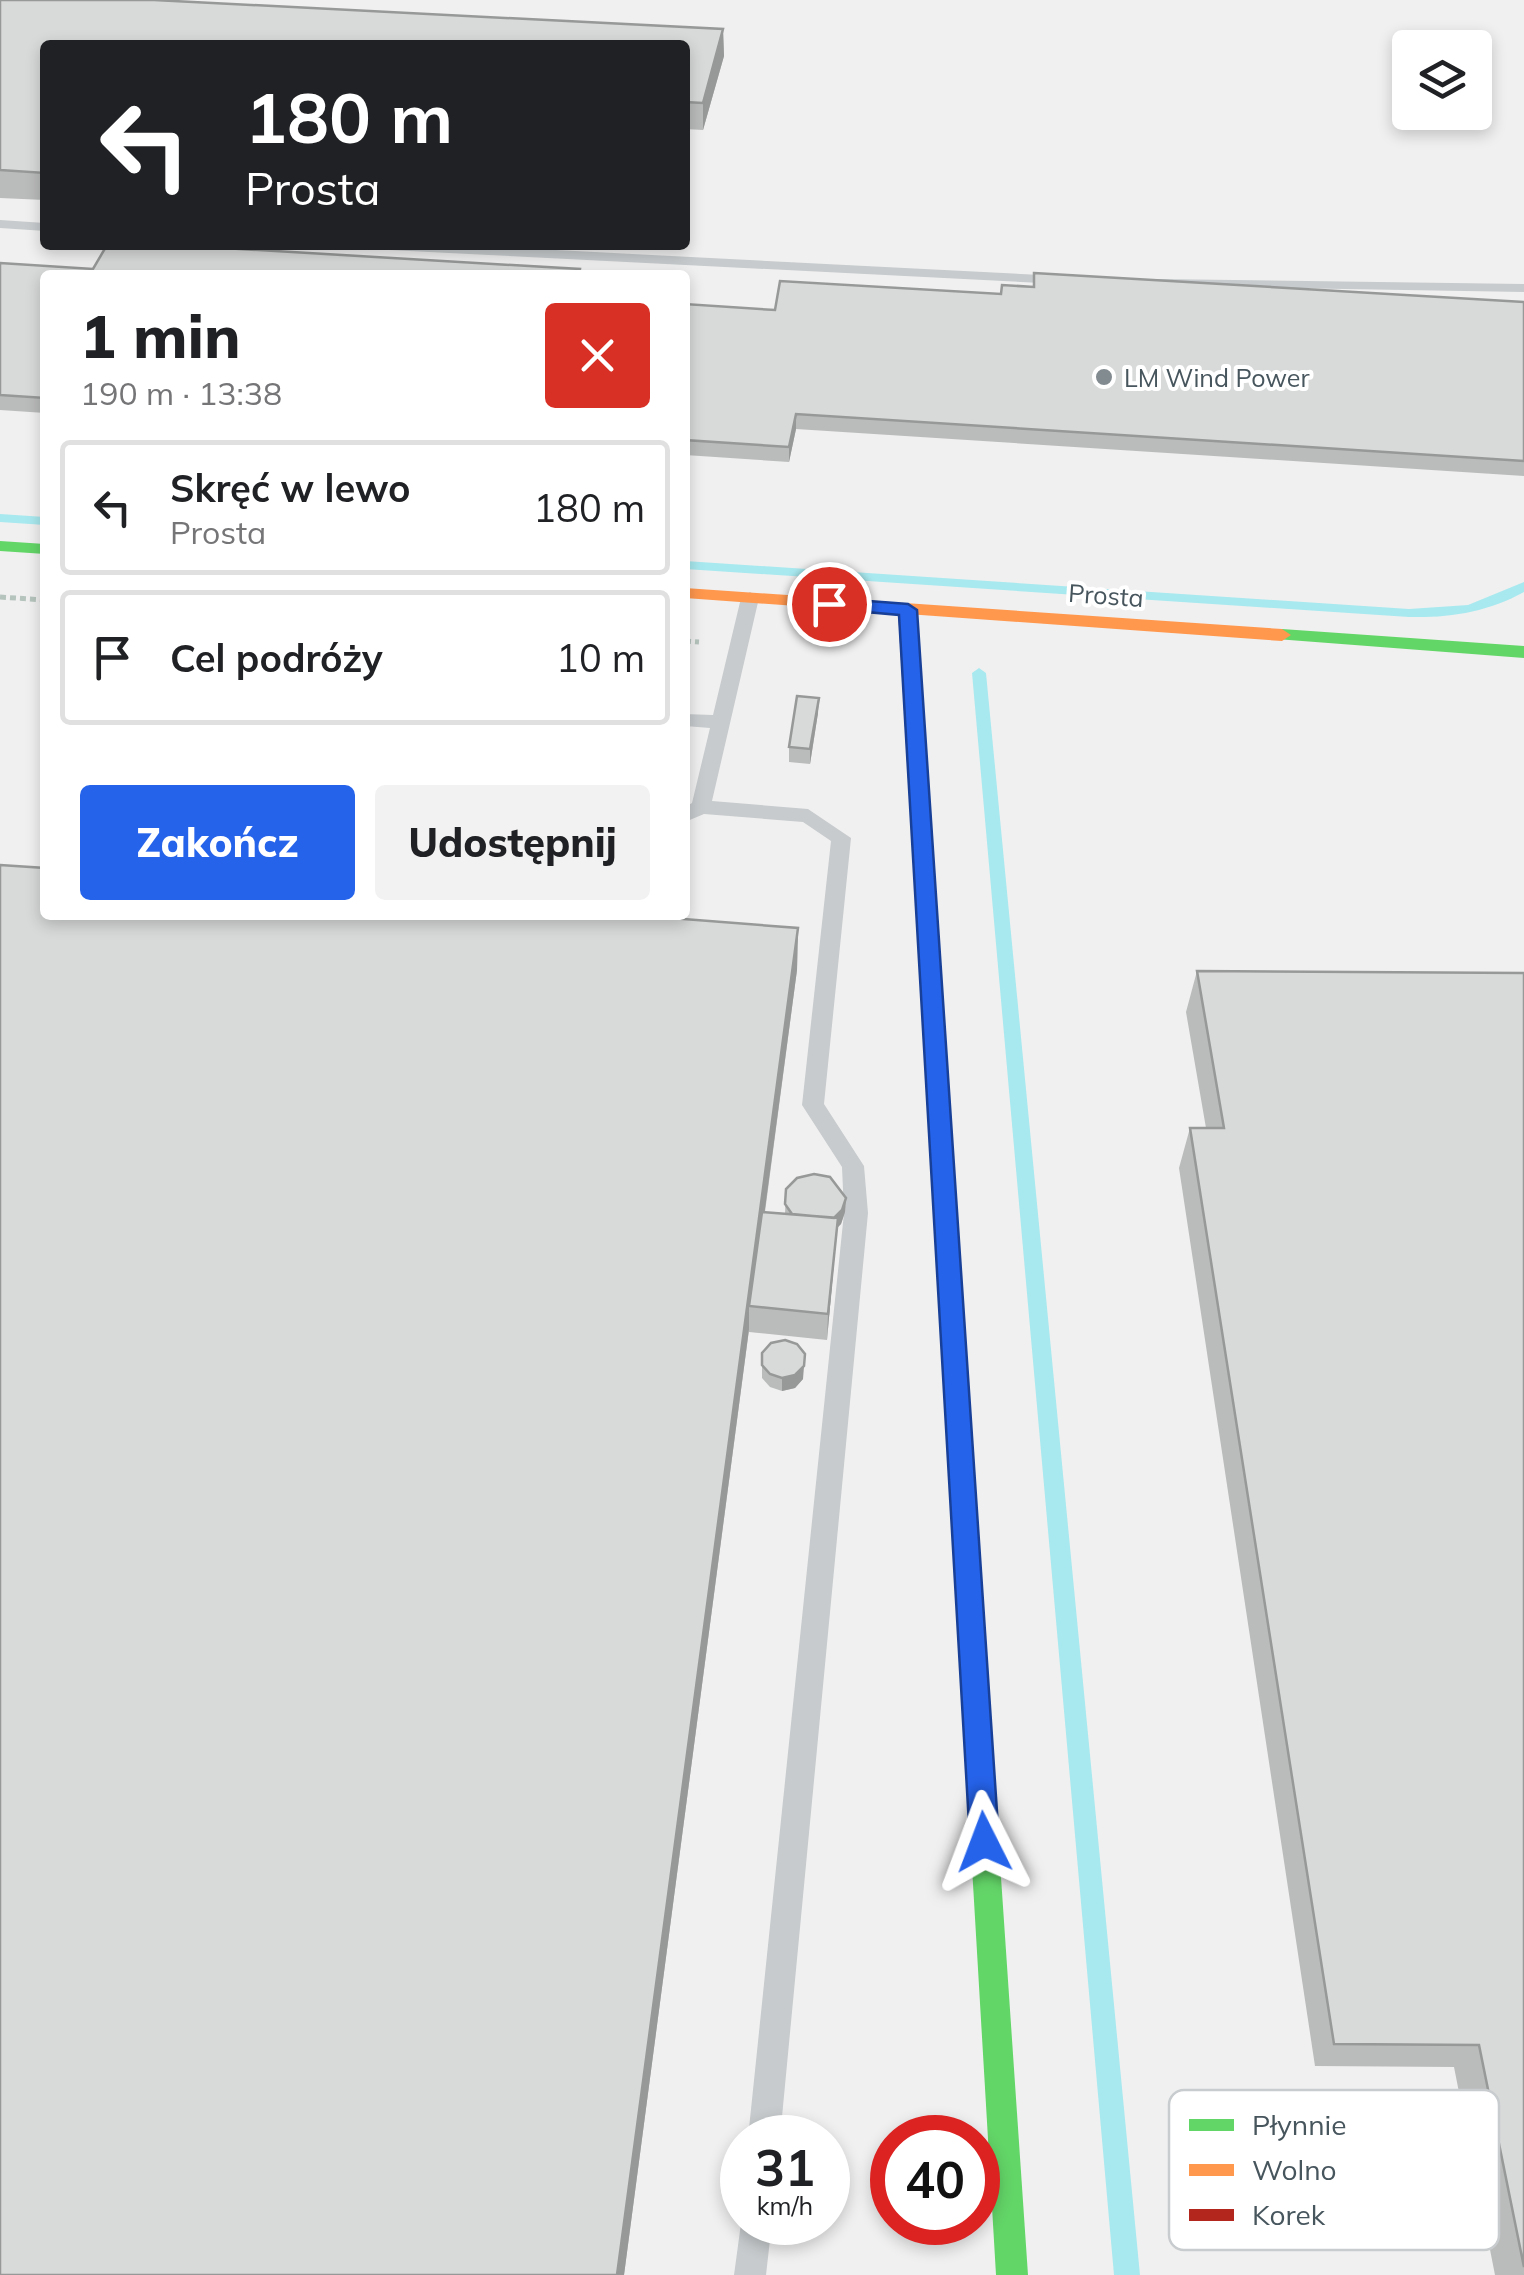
<!DOCTYPE html>
<html lang="pl">
<meta charset="utf-8">
<style>
:root{--surface:#fff;--page:#f2f2f2;--text:#202124;--muted:#757577;--line:#e0e0e0;--accent:#2563eb}
body{margin:0;font-family:Mulish,sans-serif;background:var(--page);color:var(--text);height:100vh;display:flex;flex-direction:column;font-size:38px;white-space:nowrap}
*{box-sizing:border-box;margin:0}
p{font-size:32px;color:var(--muted)}
.icon{flex:none;width:55px;height:55px;fill:none;stroke:currentColor;stroke-width:2;stroke-linecap:round;stroke-linejoin:round}
.map{position:relative;flex:1;overflow:hidden}
.details{position:absolute;left:40px;top:270px;width:650px;height:650px;display:flex;flex-direction:column;background:var(--surface);border-radius:10px;box-shadow:0 5px 15px #0003}
.details>*{flex:none}
.top-card{position:absolute;left:40px;top:40px;width:650px;height:210px;border-radius:10px;box-shadow:0 5px 15px #0003;background:#202124;color:#fff;overflow:hidden}
.tools{position:absolute;left:1392px;top:30px;display:grid;gap:20px}
.tools a{display:grid;place-items:center;width:100px;height:100px;border-radius:10px;background:var(--surface);box-shadow:0 5px 15px #0003;font-size:50px}
.speed{position:absolute;left:720px;top:2115px;display:flex;gap:20px;font-size:50px;font-weight:700;text-align:center}
.speed>*{display:grid;place-content:center;width:130px;height:130px;border-radius:50%;background:var(--surface);box-shadow:0 5px 15px #0003;line-height:1}
.speed small{font-size:25px;font-weight:400}
.speed .limit{border:15px solid #d22;background:#fff;color:#111}
.pin{position:absolute;display:grid;place-items:center;width:85px;height:85px;color:#fff;margin:-42px;border:5px solid #fff;border-radius:50%;box-shadow:0 2px 10px #0007}
.me{position:absolute;width:110px;margin:-55px;rotate:357deg;stroke-linejoin:round;filter:drop-shadow(0 0 8px #0008)}
.turn{display:flex;align-items:center;gap:35px;height:210px;padding:0 40px;font-size:45px}
.turn .icon{width:130px;height:130px;stroke-width:2.5}
.turn b{display:block;font-size:70px;line-height:85px}
.round{display:grid;place-items:center;flex:none;width:105px;height:105px;border-radius:10px;background:var(--page)}
.headline{display:flex;align-items:center;justify-content:space-between;height:170px;padding:0 40px}
h1{font-size:60px;font-weight:800;line-height:75px}
.button{display:flex;gap:20px;margin-top:auto;padding:20px 40px}
.button a{flex:1;height:115px;border-radius:10px;background:var(--accent);color:#fff;font-size:40px;font-weight:800;line-height:115px;text-align:center}
.button a+a{background:var(--page);color:var(--text)}
ul{padding:0;list-style:none}
li{display:flex;align-items:center;gap:30px;height:135px;margin:0 20px 15px;padding:0 20px;border:5px solid var(--line);border-radius:10px}
li div{flex:1}
li b{display:block;font-size:38px}
li em{font-style:normal}
.map>svg:first-child{display:block}
.lines{fill:none;stroke-linecap:round;stroke-linejoin:round}
.stream{fill:#a8e9ef;fill-rule:evenodd}
.path{stroke:#b6c4be;stroke-width:5;stroke-dasharray:6 4;stroke-linecap:butt}
.lane{fill:#c7cbcd;fill-rule:evenodd}
.fast{fill:#63d668;fill-rule:evenodd}
.slow{fill:#ff974d;fill-rule:evenodd}
.jam{fill:#b3261e;fill-rule:evenodd}
.wall{fill:#babbbb}
.shaded-wall{fill:#979898}
.building{fill:#d8d9d9;stroke:#979898;stroke-width:2.5}
.route{fill:#2563eb;stroke:#184099;stroke-width:2.5}
.poi-dot{fill:#828b90;stroke:#fff;stroke-width:4}
.labels{text-anchor:middle;dominant-baseline:central;stroke-width:8;stroke-linejoin:round;paint-order:stroke}
.far-poi-label{font-size:25px;fill:#47555d;stroke:#fff;text-anchor:start}
.far-street-label{font-size:25px;fill:#47555d;stroke:#fff}
.key{fill:#fff;stroke:#c8ccce;stroke-width:2.5}
.key-label{font-size:28px;fill:#47555d}
</style>
<div class="map">
<svg width="1524" height="2275" viewBox="0 0 1524 2275">
<rect width="100%" height="100%" fill="#f1f0f0"/>
<g class="lines">
<path class="stream" d="M0 514 45 517V525L0 522Z
M685 561 1409 609 1468 605 1524 582V592C1488 612 1450 618 1409 617L685 569Z
M979 668 986 673 1140 2275H1114L972 673Z"/>
<path class="path" d="M0 597 45 600
M685 641 699 642"/>
<path class="lane" d="M0 220 45 223V231L0 228Z
M363 245H457L1061 276 1068 280 1061 284 370 249Z
M1158 279 1524 284V292L1163 286 1158 285Z
M750 592 759 598 712 801 808 809 851 838 824 1104 864 1166 868 1213 780 2138H748L844 1213 842 1167 802 1105 831 841 803 822 704 814 685 822V807L692 803 710 728 685 726V714L713 715 741 598Z
M742 2216V2222H772L766 2275H734Z"/>
<path class="fast" d="M0 541 45 544V554L0 551Z
M1282 629 1524 646V658L1276 639 1273 635Z
M984 1819 994 1823 998 1833 1028 2275H996L970 1833 974 1823Z"/>
<path class="slow" d="M685 588 1282 629 1291 635 1282 641 685 598Z
M943 1174 951 1177 954 1183 998 1833 994 1843 984 1847 974 1843 970 1833 932 1183 935 1177Z"/>
<path class="jam" d="M907 604 916 610 954 1183 951 1189H935L932 1183 898 610Z"/>
</g>
<path class="wall" d="M0 0H154L723 29 724 56 703 130 685 129V45H45V200L0 198Z
M0 263 93 269H580L45 275V413L0 410Z
M1034 273 1524 302V476L796 429 789 462 685 455V304L775 310 1001 294 1033 287Z
M818 713 810 764 789 762V747Z
M798 928 797 970 765 1212 785 1214 786 1189 846 1198 845 1212 841 1224 837 1228 827 1340 749 1332V1330L624 2275H0Z
M1197 971 1524 973V2275H1495L1454 2067 1315 2066 1179 1168 1190 1128H1206L1186 1012Z
M762 1353 803 1379 795 1388 782 1391 770 1387 762 1378Z"/>
<path class="shaded-wall" d="M723 29 724 56 703 130V103Z
M796 414V429L789 462V447Z
M819 698 818 713 810 764V749Z
M798 928 797 970 752 1306H749V1329L624 2275H617Z
M846 1198 845 1212 841 1224 837 1228 827 1340 828 1314 820 1223Z
M805 1354 803 1379 795 1388 782 1391V1378Z"/>
<path class="building" d="M0 0H154L723 29 703 103 685 102V45H45V173L0 170Z
M107 245H172L580 269 579 275H45V398L0 395V263L93 269Z
M1034 273 1524 302V461L796 414 789 447 685 440V304L775 310 780 281 1001 294 1002 285 1034 287Z
M797 696 819 698 810 749 789 747Z
M0 865 45 868V915H632L798 928 617 2275H0Z
M1197 971 1524 973V2267L1479 2045 1334 2044 1190 1128H1224Z
M814 1174 830 1177 846 1198 842 1210 834 1218 792 1214 785 1204 786 1189 797 1178Z
M762 1212 838 1218 828 1314 749 1306Z
M785 1340 797 1344 805 1354 804 1366 795 1375 782 1378 770 1374 762 1365V1353L771 1343Z"/>
<path class="route" d="M829 598 908 604 917 610 999 1842 995 1852 984 1857 974 1852 970 1842 899 615 822 608V600Z"/>
<circle class="poi-dot" cx="1104" cy="377" r="10"/>
<g class="labels">
<g class="far-poi-label">
<text x="1124" y="377">LM Wind Power</text>
</g>
<g class="far-street-label">
<text transform="translate(1106 595) rotate(4)">Prosta</text>
</g>
</g>
<rect x="1169" y="2090" width="330" height="160" rx="15" class="key"/>
<rect x="1189" y="2119" width="45" height="12" fill="#63d668"/>
<rect x="1189" y="2164" width="45" height="12" fill="#ff974d"/>
<rect x="1189" y="2209" width="45" height="12" fill="#b3261e"/>
<g class="key-label">
<text x="1252" y="2135">Płynnie</text>
<text x="1252" y="2180">Wolno</text>
<text x="1252" y="2225">Korek</text>
</g>
</svg>
<div class="tools">
<a><svg class="icon" aria-label="layers" viewBox="0 0 24 24"><path d="M12 4l9 5-9 5-9-5zM3 14l9 5 9-5"/></svg></a>
</div>
<div class="speed"><div>31<small>km/h</small></div><div class="limit">40</div></div>
<div class="pin" style="left:829px;top:604px;background:#d93025"><svg class="icon" aria-label="arrive" viewBox="0 0 24 24"><path d="M6 21V4h12l-3 4 3 4H6"/></svg></div>
<svg class="me" style="left:984px;top:1842px" viewBox="-20 -20 40 40"><path d="M0-17L14 15 0 8-14 15z" fill="#2563eb" stroke="#fff" stroke-width="4"/></svg>
<div class="top-card">
<div class="turn"><svg class="icon" aria-label="left" viewBox="0 0 24 24"><path d="M17 20v-9H6M10 6l-5 5 5 5"/></svg><div><b>180 m</b>Prosta</div></div>
</div>
<section class="details">
<div class="headline"><div><h1>1 min</h1><p>190 m · 13:38</p></div><a class="round" style="background:#d93025;color:#fff"><svg class="icon" aria-label="close" viewBox="0 0 24 24"><path d="M6 6l12 12M18 6L6 18"/></svg></a></div>
<ul>
<li><svg class="icon" aria-label="left" viewBox="0 0 24 24"><path d="M17 20v-9H6M10 6l-5 5 5 5"/></svg><div><b>Skręć w lewo</b><p>Prosta</p></div><em>180 m</em></li>
<li><svg class="icon" aria-label="arrive" viewBox="0 0 24 24"><path d="M6 21V4h12l-3 4 3 4H6"/></svg><div><b>Cel podróży</b></div><em>10 m</em></li>
</ul>
<div class="button"><a>Zakończ</a><a>Udostępnij</a></div>
</section>
</div>
